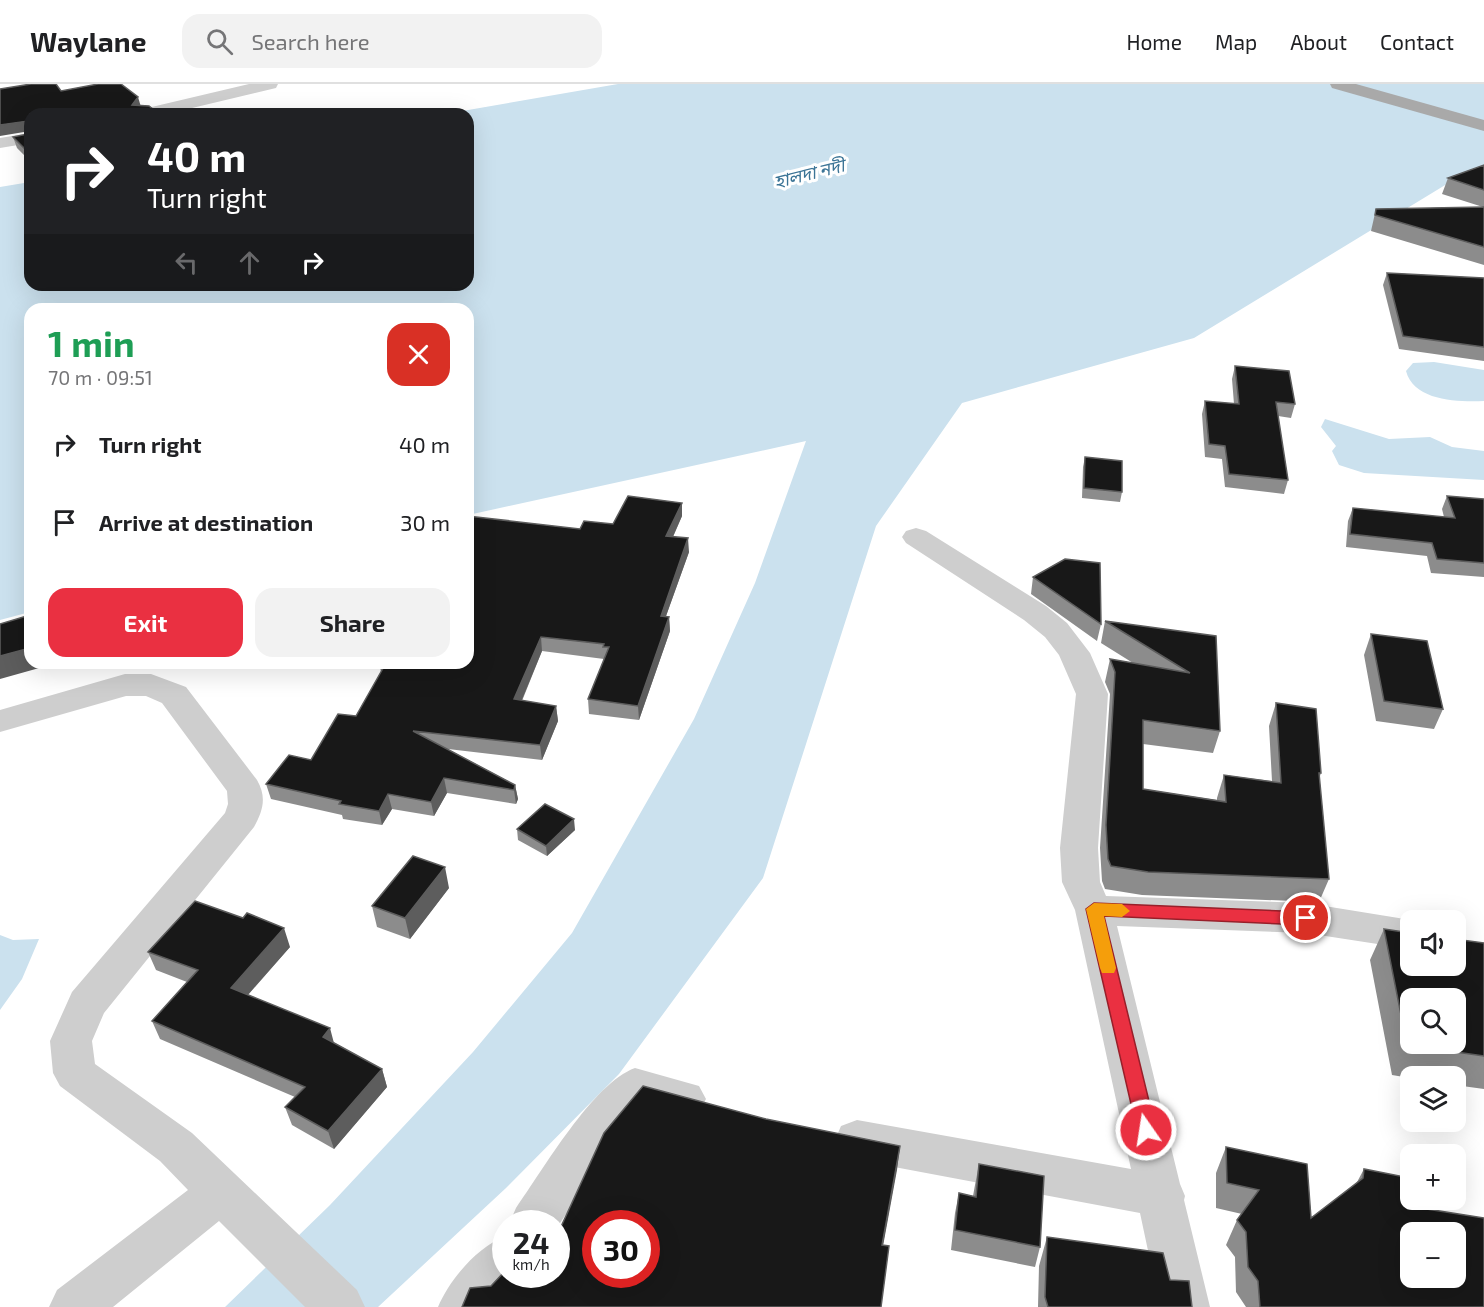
<!DOCTYPE html>
<meta charset="utf-8">
<style>
:root{--surface:#fff;--page:#f2f2f2;--text:#202124;--muted:#757577;--line:#e0e0e0;--accent:#ea3041}
body{margin:0;font-family:"Exo 2","Noto Sans Bengali",sans-serif;background:var(--page);color:var(--text);height:100vh;display:flex;flex-direction:column;font-size:22px;white-space:nowrap}
*{box-sizing:border-box;margin:0}
p{font-size:20px;color:var(--muted)}
.icon{flex:none;width:33px;height:33px;fill:none;stroke:currentColor;stroke-width:2;stroke-linecap:round;stroke-linejoin:round}
.map{position:relative;flex:1;overflow:hidden}
.drawer{position:absolute;left:24px;top:219px;width:450px;height:366px;display:flex;flex-direction:column;background:var(--surface);border-radius:18px;box-shadow:0 6px 24px #0002}
.drawer>*{flex:none}
.top-card{position:absolute;left:24px;top:24px;width:450px;height:183px;border-radius:18px;box-shadow:0 6px 24px #0002;background:#202124;color:#fff;overflow:hidden}
.buttons{position:absolute;left:1400px;top:826px;display:grid;gap:12px}
.buttons a{display:grid;place-items:center;width:66px;height:66px;border-radius:12px;background:var(--surface);box-shadow:0 6px 24px #0002;font-size:30px}
.speed{position:absolute;left:492px;top:1126px;display:flex;gap:12px;font-size:30px;font-weight:700;text-align:center}
.speed>*{display:grid;place-content:center;width:78px;height:78px;border-radius:50%;background:var(--surface);box-shadow:0 6px 24px #0002;line-height:1}
.speed small{font-size:15px;font-weight:400}
.speed .limit{border:9px solid #d22;background:#fff;color:#111}
.pin{position:absolute;display:grid;place-items:center;width:51px;height:51px;color:#fff;margin:-26px;border:3px solid #fff;border-radius:50%;box-shadow:0 2px 6px #0007}
.me{position:absolute;width:66px;margin:-33px;rotate:347deg;stroke-linejoin:round;filter:drop-shadow(0 0 4px #0008)}
.turn{display:flex;align-items:center;gap:21px;height:126px;padding:0 24px;font-size:27px}
.turn .icon{width:78px;height:78px;stroke-width:2.5}
.turn b{display:block;font-size:42px;line-height:51px}
.lanes{display:flex;align-items:center;height:57px;padding:0 24px;background:#0003;justify-content:center;gap:30px;direction:ltr}
.lanes .off{opacity:.35}
.round{display:grid;place-items:center;flex:none;width:63px;height:63px;border-radius:18px;background:var(--page)}
.summary{display:flex;align-items:center;justify-content:space-between;height:102px;padding:0 24px}
h1{font-size:36px;font-weight:700;line-height:45px;color:#1e9e55}
.action{display:flex;gap:12px;margin-top:auto;padding:12px 24px}
.action a{flex:1;height:69px;border-radius:18px;background:var(--accent);color:#fff;font-size:24px;font-weight:700;line-height:69px;text-align:center}
.action a+a{background:var(--page);color:var(--text)}
ul{padding:0;list-style:none}
li{display:flex;align-items:center;gap:18px;height:78px;padding:0 24px}
li div{flex:1}
li b{display:block;font-size:22px}
li em{font-style:normal}
header{display:flex;align-items:center;gap:36px;box-sizing:border-box;height:84px;padding:0 30px;background:var(--surface);border-bottom:2px solid var(--line)}
header strong{font-size:28px}
nav{display:flex;gap:33px;margin-inline-start:auto;font-size:21px}
.search{width:420px;height:54px;background:var(--page);display:flex;align-items:center;gap:15px;box-sizing:border-box;padding:0 21px;border-radius:18px;color:var(--muted);font-size:22px}
.map>svg:first-child{display:block}
.water{fill:#cbe1ee}
.lines{fill:none;stroke-linecap:round;stroke-linejoin:round}
.street{fill:#cecece;fill-rule:evenodd}
.primary{fill:#a9a9a9;fill-rule:evenodd}
.wall{fill:#8c8c8c}
.shaded-wall{fill:#5d5d5d}
.building{fill:#181818;stroke:#5d5d5d;stroke-width:1.5;fill-rule:evenodd}
.route{fill:#ea3041;stroke:#981f2a;stroke-width:1.5}
.slow{fill:#f59e0b}
.labels{text-anchor:middle;dominant-baseline:central;stroke-width:6;stroke-linejoin:round;paint-order:stroke}
.far-water-label{font-size:18px;font-style:italic;fill:#3b7496;stroke:#fff}
</style>
<header>
<strong>Waylane</strong>
<div class="search"><svg class="icon" aria-label="search" viewBox="0 0 24 24"><circle cx="10" cy="10" r="6"/><path d="M15 15l6 6"/></svg>Search here</div>
<nav><a>Home</a><a>Map</a><a>About</a><a>Contact</a></nav>
</header>
<div class="map">
<svg width="1484" height="1223" viewBox="0 0 1484 1223">
<rect width="100%" height="100%" fill="#fff"/>
<path class="water" d="M618 0H1484V85L1460 92 1194 254 962 319 876 442 763 794 619 990 506 1104 378 1223H225L330 1121 473 968 572 849 694 635 755 499 806 357 468 431V225H30V528L0 536V103L30 98V201H468V30H445Z
M1434 278 1484 286V317C1457 318 1414 317 1406 287L1413 279Z
M1325 335 1389 355 1430 353 1452 363 1484 367V396L1364 389 1339 381 1332 367 1336 362 1321 343Z
M0 851 13 856 39 855 22 895 0 926Z"/>
<g class="lines">
<path class="street" d="M249 0H278L276 4 167 30H136L139 26Z
M30 49V59L0 64V54Z
M916 444 926 447 1046 522 1067 539 1090 569 1108 610 1098 764 1100 798 1106 812 1306 819 1417 837H1410V865L1306 849 1117 842 1180 1100 1185 1112 1184 1116 1210 1223H1160L1140 1129 857 1076 841 1070 835 1056 841 1042 857 1036 1131 1085 1075 826 1062 798 1060 764 1076 610 1059 571 1045 553 1024 536 906 459 902 453 906 447Z
M125 590H151L186 603 257 696C267 713 263 727 254 743L104 929 92 957 95 980 192 1049 357 1206 365 1223H305L219 1137 113 1223H49L57 1206 188 1106 160 1077 60 1002 53 989 50 957 72 908 225 729 228 720 227 707 162 619 146 612H126L0 648V626Z
M635 984 699 1002 706 1015 699 1028 684 1034 644 1024 615 1057 556 1145V1140H509L516 1124C543 1086 593 999 635 984Z
M506 1152V1191H523L495 1223H438C450 1195 477 1163 506 1152Z"/>
<path class="primary" d="M1330 0H1356L1484 36V47L1332 4Z"/>
</g>
<path class="wall" d="M30 30V77L17 64 13 53 28 50Z
M1484 81V181L1371 147 1376 125 1483 123 1442 110 1448 94Z
M1387 189 1484 194V277L1399 265 1383 201Z
M1235 282 1295 320 1291 334 1278 332 1288 396 1284 410 1225 403 1222 375 1205 373 1202 330 1205 317 1234 320 1232 295Z
M1085 373 1122 408 1120 418 1082 414 1083 383Z
M1447 412 1484 415V493L1431 489 1427 472 1346 463 1348 437 1353 424 1444 433 1442 425Z
M682 419V432L673 453 689 468 666 532 669 533 670 547 639 636 589 630 588 615 604 575 542 567 522 617 556 622 558 637 542 676 448 665 515 701 518 715 516 720 447 709 434 732 392 725 382 741 343 735 342 731 271 715 266 700 311 676 356 632 381 588 379 579 580 445 613 440Z
M1033 493 1101 540 1097 557 1031 510Z
M1105 537 1216 552 1220 647 1213 669 1143 660V705L1217 716V714L1224 691 1272 697 1269 642 1276 619 1321 689 1319 695 1329 795 1319 818 1142 811 1105 805 1102 797 1100 764 1110 610 1105 598 1110 575 1133 579 1101 559Z
M1371 550 1443 625 1434 645 1376 637 1364 571Z
M517 745 575 746 547 772 518 756Z
M449 804 410 855 377 843 372 822Z
M1384 845 1484 859V1005L1455 1001V993H1410V994L1392 991 1370 876Z
M290 863 248 911 382 985 387 1003 334 1065 292 1041 285 1023 295 1013 160 955 152 937 187 898 156 886 148 868Z
M1226 1063 1311 1134 1356 1100 1364 1085 1427 1125 1484 1223H1246L1236 1208 1235 1173 1226 1161 1237 1136 1242 1130 1216 1124V1089Z
M979 1080 1040 1163 1035 1183 951 1166 955 1129 959 1109 973 1112 975 1101Z
M1047 1153 1170 1196 1192 1223H1038L1039 1182Z
M506 1158V1176L503 1166Z"/>
<path class="shaded-wall" d="M138 13 141 23 132 21Z
M28 37 30 47 0 52V41Z
M682 419V432L667 466 666 452Z
M688 454 689 468 661 546V532Z
M669 533 670 547 639 636 638 622Z
M541 553 542 567 516 630 514 615Z
M30 564V579H57L0 595V572Z
M556 622 558 637 542 676 540 661Z
M444 694 447 709 434 732 431 718Z
M515 701 518 715 516 720 514 706Z
M388 710 392 725 382 741 379 727Z
M574 735 575 746 547 772 546 762Z
M445 783 449 804 410 855 405 834Z
M284 844 290 863 238 922 231 904Z
M330 944 335 963 323 953Z
M382 985 387 1003 334 1065 328 1047Z
M900 1062 897 1086 879 1184 882 1161Z"/>
<path class="building" d="M31 0H56L61 7 98 0H121L138 13 132 21 149 22 159 30H30V70L13 53 28 50V37L0 41V5Z
M1484 81V106L1448 94Z
M1484 123V163L1375 131 1376 125Z
M1387 189 1484 194V263L1403 252Z
M1235 282 1289 287 1295 320 1276 318 1288 396 1229 390 1225 362 1209 360 1205 317 1239 320Z
M1085 373 1122 377V408L1084 404Z
M628 412 682 419 666 452 688 454 661 532 669 533 638 622 588 615 609 563H603L604 560 541 553 514 615 556 622 540 661 413 647 515 701 514 706 444 694 431 718 388 710 379 727 339 720 341 717 266 700 289 671 311 676 338 630 356 632 386 579H385H468V432L580 445 584 437 613 440Z
M1447 412 1484 415V479L1437 475 1432 459 1350 450 1353 424 1455 434Z
M1065 475 1100 479 1101 540 1033 493Z
M30 531V564L0 572V540Z
M1105 537 1216 552 1220 647 1143 636V705L1226 718 1224 691 1281 699 1276 619 1316 625 1321 689H1319L1329 795 1148 788 1111 782 1108 775 1106 741 1115 588 1110 575 1190 589Z
M1371 550 1427 557 1443 625 1384 617Z
M545 720 574 735 546 762 517 745Z
M413 772 445 783 405 834 372 822Z
M195 817 243 834 247 829 284 844 231 904 330 944 323 953 382 985 328 1047 285 1023 305 1003 152 937 198 886 148 868Z
M1384 845 1410 849V882H1455V855L1484 859V972L1407 961ZM1410 915H1455V960H1410Z
M643 1002 766 1035 900 1062 882 1161 889 1162 881 1223H462L470 1204 491 1202 506 1186V1191H556V1146L559 1147 604 1049ZM596 1140H646V1191H596Z
M1226 1063 1307 1080 1311 1134 1363 1094 1364 1085 1410 1094V1116H1426L1427 1125 1484 1134V1223H1260L1258 1197 1248 1183 1246 1148 1237 1136 1259 1106 1227 1099ZM1410 1149H1455V1194H1410Z
M979 1080 1044 1092 1040 1163 955 1146 959 1109 976 1113Z
M523 1135 537 1140H519Z
M1047 1153 1163 1169 1170 1196 1189 1197 1192 1223H1048L1045 1213Z
M506 1158V1166H503V1161Z"/>
<path class="route" d="M1094 819 1306 828 1314 834 1306 841 1104 832 1156 1046 1153 1052 1146 1054 1140 1052 1137 1046 1086 825Z"/>
<path class="slow" d="M1094 819 1122 820 1130 827 1122 833 1104 832 1116 884 1114 889H1102L1100 884 1086 825Z"/>
<g class="labels">
<g class="far-water-label">
<text transform="translate(809 89) rotate(-14)">হালদা নদী</text>
</g>
</g>
</svg>
<div class="buttons">
<a><svg class="icon" aria-label="sound" viewBox="0 0 24 24"><path d="M4 9h4l5-4v14l-5-4H4zM17 9q2 3 0 6"/></svg></a>
<a><svg class="icon" aria-label="search" viewBox="0 0 24 24"><circle cx="10" cy="10" r="6"/><path d="M15 15l6 6"/></svg></a>
<a><svg class="icon" aria-label="layers" viewBox="0 0 24 24"><path d="M12 4l9 5-9 5-9-5zM3 14l9 5 9-5"/></svg></a>
<a>+</a>
<a>−</a>
</div>
<div class="speed"><div>24<small>km/h</small></div><div class="limit">30</div></div>
<div class="pin" style="left:1306px;top:834px;background:#d93025"><svg class="icon" aria-label="arrive" viewBox="0 0 24 24"><path d="M6 21V4h12l-3 4 3 4H6"/></svg></div>
<svg class="me" style="left:1146px;top:1046px" viewBox="-20 -20 40 40"><circle r="17" fill="#ea3041" stroke="#fff" stroke-width="3"/><path d="M0-11L8 9 0 5-8 9z" fill="#fff"/></svg>
<div class="top-card">
<div class="turn"><svg class="icon" aria-label="right" viewBox="0 0 24 24"><path d="M7 20v-9h11M14 6l5 5-5 5"/></svg><div><b>40 m</b>Turn right</div></div>
<div class="lanes"><svg class="icon off" aria-label="left" viewBox="0 0 24 24"><path d="M17 20v-9H6M10 6l-5 5 5 5"/></svg><svg class="icon off" aria-label="ahead" viewBox="0 0 24 24"><path d="M12 20V5M6 11l6-6 6 6"/></svg><svg class="icon" aria-label="right" viewBox="0 0 24 24"><path d="M7 20v-9h11M14 6l5 5-5 5"/></svg></div>
</div>
<section class="drawer">
<div class="summary"><div><h1>1 min</h1><p>70 m · 09:51</p></div><a class="round" style="background:#d93025;color:#fff"><svg class="icon" aria-label="close" viewBox="0 0 24 24"><path d="M6 6l12 12M18 6L6 18"/></svg></a></div>
<ul>
<li><svg class="icon" aria-label="right" viewBox="0 0 24 24"><path d="M7 20v-9h11M14 6l5 5-5 5"/></svg><div><b>Turn right</b></div><em>40 m</em></li>
<li><svg class="icon" aria-label="arrive" viewBox="0 0 24 24"><path d="M6 21V4h12l-3 4 3 4H6"/></svg><div><b>Arrive at destination</b></div><em>30 m</em></li>
</ul>
<div class="action"><a>Exit</a><a>Share</a></div>
</section>
</div>
